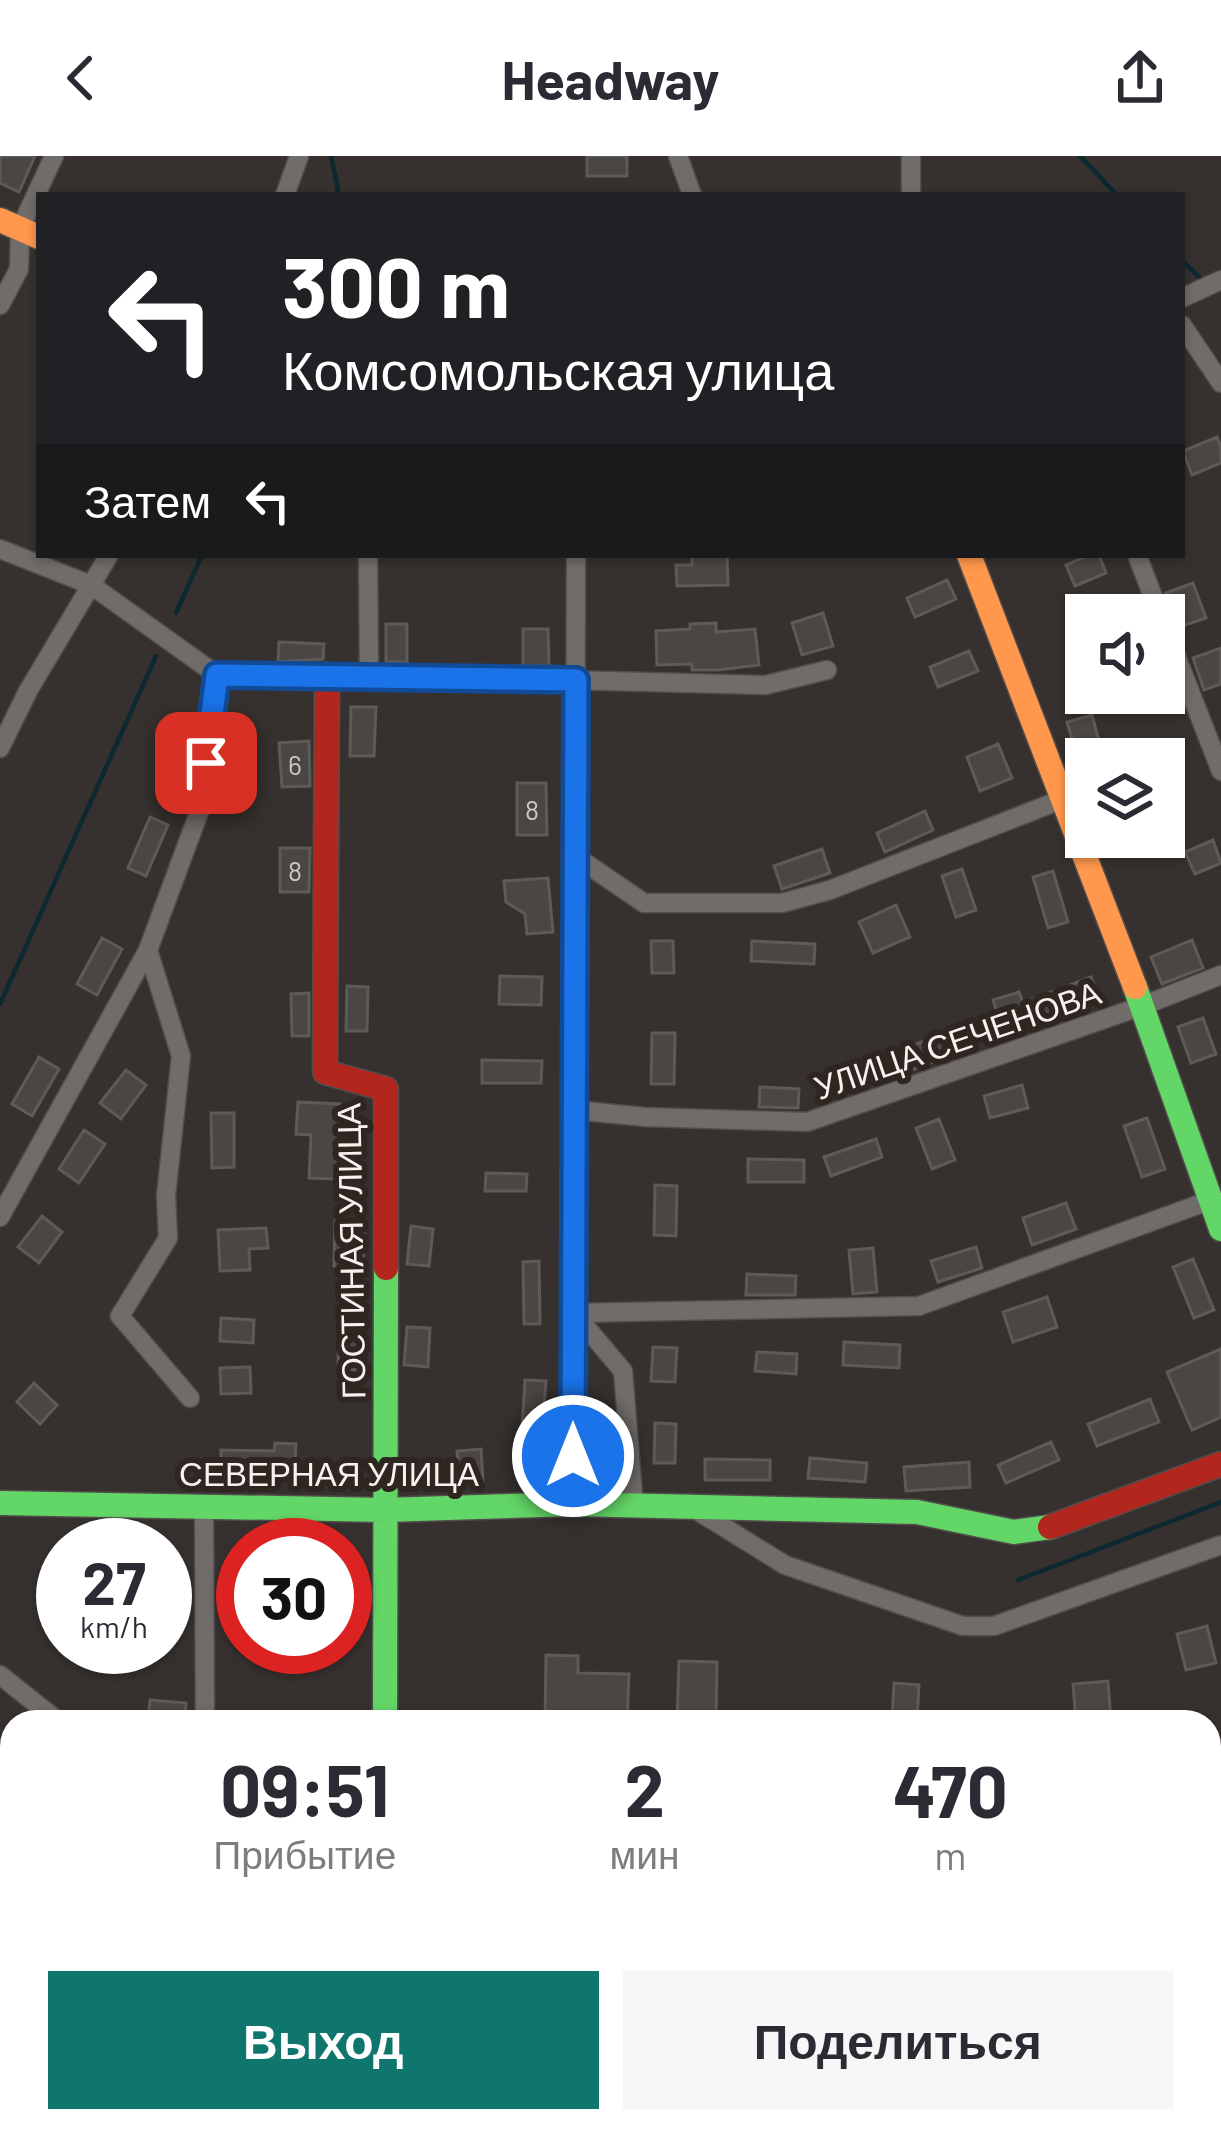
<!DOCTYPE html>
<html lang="ru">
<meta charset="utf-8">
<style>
:root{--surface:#fff;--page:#f7f7f7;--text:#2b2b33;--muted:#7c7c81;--accent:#0f766e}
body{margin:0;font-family:Barlow,sans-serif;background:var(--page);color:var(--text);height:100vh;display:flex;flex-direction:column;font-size:45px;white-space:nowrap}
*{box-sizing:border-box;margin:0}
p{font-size:39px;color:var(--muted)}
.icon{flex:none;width:66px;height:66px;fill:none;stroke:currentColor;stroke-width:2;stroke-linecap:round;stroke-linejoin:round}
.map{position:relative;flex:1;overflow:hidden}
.panel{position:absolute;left:0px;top:1554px;width:1221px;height:423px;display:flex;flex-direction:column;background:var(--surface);border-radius:36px 36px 0 0;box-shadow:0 3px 9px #0004}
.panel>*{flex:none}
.hud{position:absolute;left:36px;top:36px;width:1149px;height:366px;border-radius:0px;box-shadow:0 3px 9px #0004;background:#202124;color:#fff;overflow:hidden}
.fabs{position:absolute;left:1065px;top:438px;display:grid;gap:24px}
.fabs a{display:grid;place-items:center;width:120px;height:120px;border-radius:0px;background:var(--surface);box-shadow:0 3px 9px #0004;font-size:60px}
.speed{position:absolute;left:36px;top:1362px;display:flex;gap:24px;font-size:60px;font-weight:700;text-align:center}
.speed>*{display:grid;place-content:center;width:156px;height:156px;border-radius:50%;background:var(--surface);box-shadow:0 3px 9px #0004;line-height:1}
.speed small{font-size:30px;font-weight:400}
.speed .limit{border:18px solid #d22;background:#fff;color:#111}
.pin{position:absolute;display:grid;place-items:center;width:102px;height:102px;color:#fff;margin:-51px;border-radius:24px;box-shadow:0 6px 18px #0006}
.me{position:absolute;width:132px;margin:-66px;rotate:0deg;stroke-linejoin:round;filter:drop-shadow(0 0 9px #0008)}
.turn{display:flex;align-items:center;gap:42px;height:252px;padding:0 48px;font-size:54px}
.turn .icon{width:156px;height:156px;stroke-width:2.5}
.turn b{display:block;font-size:84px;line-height:102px}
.then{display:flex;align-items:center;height:114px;padding:0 48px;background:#0003;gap:24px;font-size:45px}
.eta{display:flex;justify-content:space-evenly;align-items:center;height:204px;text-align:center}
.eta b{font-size:72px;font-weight:700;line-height:84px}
.primary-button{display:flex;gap:24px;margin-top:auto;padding:24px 48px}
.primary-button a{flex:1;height:138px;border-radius:0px;background:var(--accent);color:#fff;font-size:48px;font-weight:700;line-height:138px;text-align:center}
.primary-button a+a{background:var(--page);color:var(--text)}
header{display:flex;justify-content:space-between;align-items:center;height:156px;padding:0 48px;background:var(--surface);font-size:54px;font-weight:700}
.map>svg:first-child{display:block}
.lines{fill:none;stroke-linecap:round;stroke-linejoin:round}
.stream{stroke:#0c2830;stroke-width:4.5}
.building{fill:#494643;stroke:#5e5a57;stroke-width:3}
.street-casing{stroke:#524d4b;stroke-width:21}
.fast-casing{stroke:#524d4b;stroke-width:27}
.slow-casing{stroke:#524d4b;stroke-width:27}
.jam-casing{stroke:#524d4b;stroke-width:27}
.street{stroke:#706c6a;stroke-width:18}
.fast{stroke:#63d668;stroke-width:24}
.slow{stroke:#ff974d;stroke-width:24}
.jam{stroke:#b3261e;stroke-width:24}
.route-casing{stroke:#114b97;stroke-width:30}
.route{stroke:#1a73e8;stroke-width:21}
.labels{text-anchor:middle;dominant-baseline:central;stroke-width:12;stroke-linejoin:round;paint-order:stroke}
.number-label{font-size:27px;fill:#ccc7c3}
.street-label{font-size:33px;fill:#f8f2ee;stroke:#2f2621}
</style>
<header><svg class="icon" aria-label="back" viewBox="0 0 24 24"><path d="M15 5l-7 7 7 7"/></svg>Headway<svg class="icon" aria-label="share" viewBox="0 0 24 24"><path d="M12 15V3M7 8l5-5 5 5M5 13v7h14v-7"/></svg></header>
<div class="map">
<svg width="1221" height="1975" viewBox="0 0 1221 1975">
<rect width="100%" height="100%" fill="#36312e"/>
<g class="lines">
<path class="stream" d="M331 0 338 33 336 39
M1080 0 1117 39
M1182 104 1202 124
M176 457 202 399
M0 848 156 500
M1018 1424 1221 1346
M0 1586 12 1599
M349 1965 358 1975"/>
</g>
<path class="building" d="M0 0H35L19 36 0 27Z
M587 0H627V20H587Z
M1217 281 1221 291V307L1192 319 1183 295Z
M692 399H727L728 429 677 430 676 409H692Z
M1089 399H1099L1106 417 1075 430 1066 409Z
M947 424 956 443 915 461 907 442Z
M1193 427 1206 462 1179 471 1166 437Z
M823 457 833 490 802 499 792 467Z
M716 467V476L755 473 759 509 718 514H692V508L657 509 656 475 690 473V468Z
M386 468H407V506H386Z
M523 473H548L549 510 523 509Z
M279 486 324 488 323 503 278 506Z
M1221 492V528L1204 534 1193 502Z
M969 495 978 515 938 531 930 511Z
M351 551H376L374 600H350Z
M1092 559 1104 603H1078L1067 566Z
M309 585 310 630 282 631 279 587Z
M998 588 1012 622 980 635 967 601Z
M517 627H546L547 679H517Z
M925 655 933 674 885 696 877 677Z
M150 661 168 669 146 720 128 712Z
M1213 684 1221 707 1195 718 1185 696Z
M280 692H310L309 736H280Z
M822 693 830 717 782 733 774 710Z
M962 713 976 754 956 761 942 720Z
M1053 715 1068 766 1048 772 1033 721Z
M548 722 553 776 527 778 525 758 506 746 504 725Z
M896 749 910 781 873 797 859 766Z
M102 782 122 793 97 839 77 828Z
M1192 784 1203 812 1162 828 1151 801Z
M651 785H673L674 817H652Z
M752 785 815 788 814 808 751 805Z
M500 820 542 821 541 849 499 848Z
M1091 821 1099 840 1049 859 1048 857 1002 872 993 844 1019 836 1023 847Z
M347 830 368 831 367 875H346Z
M309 837V880H292L291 838Z
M1203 862 1216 898 1191 907 1178 871Z
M950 875 958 897 914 913 906 892Z
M652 877H675L674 928H651Z
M39 901 59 913 32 960 12 948Z
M482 904 542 905 541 927H482Z
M126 914 146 929 121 963 100 947Z
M1022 929 1028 952 990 962 984 940Z
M760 931 799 933 798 952 759 951Z
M298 946 340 948 336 1023 309 1022 311 979 296 978Z
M211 957H234V1011L212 1012Z
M1147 962 1165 1013 1142 1021 1124 970Z
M939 963 955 1004 932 1013 916 972Z
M84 974 105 988 79 1027 59 1013Z
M876 983 882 1001 831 1020 824 1001Z
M748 1003 804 1004V1026H748Z
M486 1017 527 1018 526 1035H485Z
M655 1029 677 1030 676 1080 654 1079Z
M1066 1047 1076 1073 1032 1089 1023 1062Z
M42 1060 62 1076 39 1107 18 1091Z
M335 1065 364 1066 363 1111 334 1110Z
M411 1070 433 1073 429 1110 407 1108Z
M266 1072 268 1092 249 1093 250 1114 220 1115 218 1074Z
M976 1091 982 1112 938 1126 931 1105Z
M873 1092 877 1136 853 1138 849 1094Z
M1193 1103 1214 1154 1194 1162 1173 1111Z
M539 1105 540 1168H524L523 1106Z
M747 1118 796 1120 795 1139H746Z
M1047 1141 1057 1171 1013 1186 1003 1156Z
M221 1162 254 1164 253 1187 220 1185Z
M339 1169 364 1170 363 1214 338 1213Z
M407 1171 430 1172 428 1211 404 1209Z
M844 1186 900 1189 899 1212 843 1209Z
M653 1191 677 1192 675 1226 651 1225Z
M1221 1193V1261L1192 1274 1167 1216Z
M757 1196 797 1198 796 1218 755 1215Z
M250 1211 251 1237 221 1238 220 1212Z
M525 1224 546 1225 542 1273 522 1271Z
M34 1227 57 1249 40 1268 17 1246Z
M1150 1243 1159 1266 1097 1290 1088 1268Z
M655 1267 676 1268 675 1307H654Z
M1051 1286 1059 1304 1006 1327 998 1309Z
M275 1287 296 1288 294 1325 272 1324 273 1317 221 1315V1294L274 1295Z
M481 1293 483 1327 459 1328 457 1295Z
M810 1302 867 1307 865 1326 808 1322Z
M705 1303 770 1304V1324H705Z
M969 1306 970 1331 906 1335 904 1311Z
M1207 1470 1216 1507 1186 1514 1177 1478Z
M546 1499 578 1500V1517L629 1518 627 1566H545Z
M679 1505 717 1506 716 1566H677Z
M1108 1525 1111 1566H1076L1073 1528Z
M894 1527 919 1529 917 1563 892 1562Z
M150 1544 186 1547 185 1566H148Z"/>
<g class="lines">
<g class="street-casing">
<path id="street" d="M678 0 692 39
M285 39 299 0
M911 39V0
M1182 142 1221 124
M0 149 19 113 20 73 54 0
M1182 169 1221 227
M0 393 91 429 217 519H369L766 529 827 514
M368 399 369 519
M1137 399 1160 459
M1164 469 1221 615
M0 592 28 535 109 399
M575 700 644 747H782L830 734 1063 643
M148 794 181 900 166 1040 168 1082 120 1160 190 1242
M574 954 645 961 807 966 1142 850 1221 819
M0 1061 148 794 201 651 217 519
M574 1157 919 1150 1211 1044
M574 1157 623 1215 634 1351
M573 1348 576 399
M204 1350 205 1566
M693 1352 785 1409 963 1470H994L1221 1389
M0 1519 59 1566
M0 1658 12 1672
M1209 1664 1221 1665
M1209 1861H1221
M276 1965 285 1975
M432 1965 441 1975
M755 1965 756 1975"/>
</g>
<g class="fast-casing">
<path id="fast" d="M1135 831 1221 1073
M0 1347 385 1354 573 1348 917 1356 1014 1376 1050 1371
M385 1566 386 1112"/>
</g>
<g class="slow-casing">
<path id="slow" d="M0 64 39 81
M969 399 1135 831"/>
</g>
<g class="jam-casing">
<path id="jam" d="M327 519 325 916 386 933V1112
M1050 1371 1221 1308"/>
</g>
<use href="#street" class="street"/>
<use href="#fast" class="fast"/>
<use href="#slow" class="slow"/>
<use href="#jam" class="jam"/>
</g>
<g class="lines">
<g class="route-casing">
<path id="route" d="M206 607 217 519 576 524 573 1300"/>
</g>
<use href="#route" class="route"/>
</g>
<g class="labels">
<g class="number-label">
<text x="295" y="608">6</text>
<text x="532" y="653">8</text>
<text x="295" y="714">8</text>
</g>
<g class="street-label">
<text transform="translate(957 883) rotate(-19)">УЛИЦА СЕЧЕНОВА</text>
<text transform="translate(350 1095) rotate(-91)">ГОСТИНАЯ УЛИЦА</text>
<text x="329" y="1317">СЕВЕРНАЯ УЛИЦА</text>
</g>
</g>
</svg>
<div class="fabs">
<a><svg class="icon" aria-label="sound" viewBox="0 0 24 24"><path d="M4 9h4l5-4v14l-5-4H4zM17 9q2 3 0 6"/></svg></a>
<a><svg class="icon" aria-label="layers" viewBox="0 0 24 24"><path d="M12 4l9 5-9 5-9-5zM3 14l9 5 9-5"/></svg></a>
</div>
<div class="speed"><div>27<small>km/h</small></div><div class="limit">30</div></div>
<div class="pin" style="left:206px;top:607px;background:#d93025"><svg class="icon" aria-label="arrive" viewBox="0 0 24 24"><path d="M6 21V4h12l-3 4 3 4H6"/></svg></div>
<svg class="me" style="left:573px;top:1300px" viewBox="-20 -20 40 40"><circle r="17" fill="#1a73e8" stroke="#fff" stroke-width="3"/><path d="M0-11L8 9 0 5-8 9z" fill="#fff"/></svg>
<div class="hud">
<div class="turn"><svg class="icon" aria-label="left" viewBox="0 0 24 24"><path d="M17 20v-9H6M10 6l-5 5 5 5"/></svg><div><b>300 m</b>Комсомольская улица</div></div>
<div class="then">Затем<svg class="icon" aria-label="left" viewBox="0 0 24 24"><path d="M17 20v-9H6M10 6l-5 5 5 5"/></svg></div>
</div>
<section class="panel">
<div class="eta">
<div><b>09:51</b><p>Прибытие</p></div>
<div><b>2</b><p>мин</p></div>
<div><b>470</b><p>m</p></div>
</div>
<div class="primary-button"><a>Выход</a><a>Поделиться</a></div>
</section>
</div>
